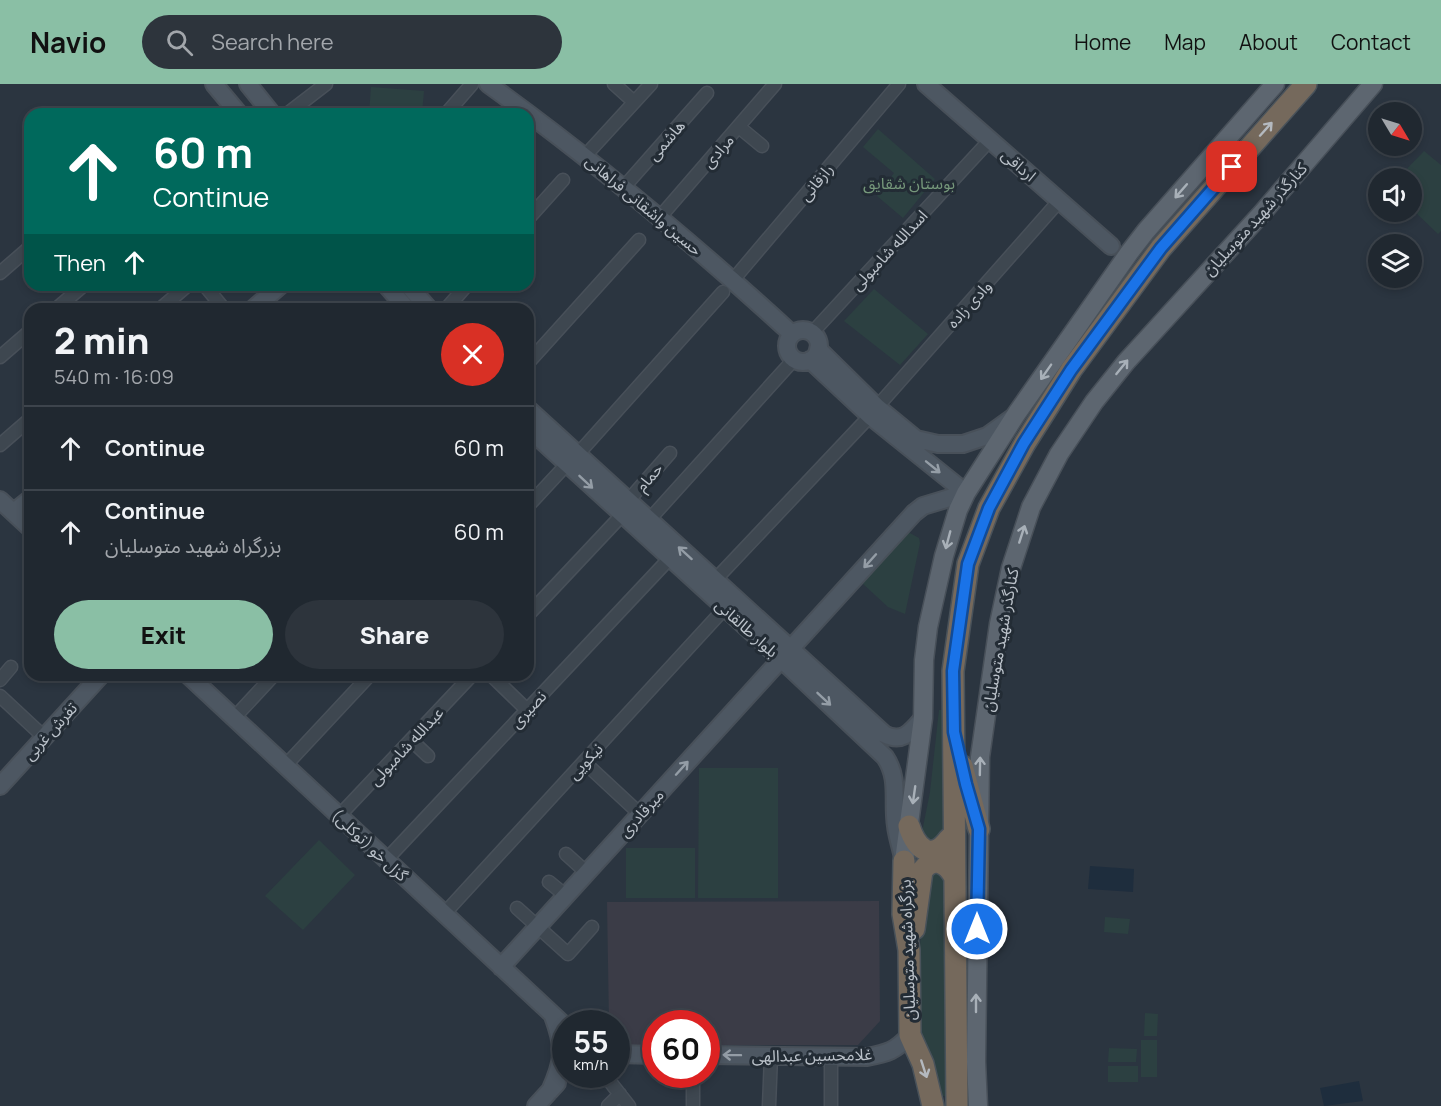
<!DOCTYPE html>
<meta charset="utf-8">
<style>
:root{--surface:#202830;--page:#2d343c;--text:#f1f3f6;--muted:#a2a6ab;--line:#3d444c;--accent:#8abfa5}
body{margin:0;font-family:Manrope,"Noto Sans Arabic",sans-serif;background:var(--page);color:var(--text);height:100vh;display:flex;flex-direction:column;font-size:22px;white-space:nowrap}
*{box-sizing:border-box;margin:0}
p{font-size:20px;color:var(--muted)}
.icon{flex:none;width:33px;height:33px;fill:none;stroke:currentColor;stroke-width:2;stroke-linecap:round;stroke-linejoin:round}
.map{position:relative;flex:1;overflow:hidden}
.panel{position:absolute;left:24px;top:219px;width:510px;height:378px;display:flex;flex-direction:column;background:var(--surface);border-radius:18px;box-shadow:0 3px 9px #0003,0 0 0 2px var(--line)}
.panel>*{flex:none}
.hud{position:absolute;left:24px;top:24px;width:510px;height:183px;border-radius:18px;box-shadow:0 3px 9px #0003,0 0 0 2px var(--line);background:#00695c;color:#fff;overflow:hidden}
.needle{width:39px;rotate:128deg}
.controls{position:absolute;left:1368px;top:18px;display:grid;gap:12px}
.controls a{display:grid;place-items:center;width:54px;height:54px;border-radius:50%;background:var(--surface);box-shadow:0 3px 9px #0003,0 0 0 2px var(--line);font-size:30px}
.speed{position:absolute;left:552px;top:926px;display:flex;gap:12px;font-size:30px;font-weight:700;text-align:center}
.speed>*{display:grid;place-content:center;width:78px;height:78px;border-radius:50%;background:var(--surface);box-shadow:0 3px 9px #0003,0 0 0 2px var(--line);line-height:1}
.speed small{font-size:15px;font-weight:400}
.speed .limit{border:9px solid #d22;background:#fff;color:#111}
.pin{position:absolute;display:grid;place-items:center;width:51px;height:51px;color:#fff;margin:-26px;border-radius:12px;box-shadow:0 3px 9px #0006}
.me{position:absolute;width:66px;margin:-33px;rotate:0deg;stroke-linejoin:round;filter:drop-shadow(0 0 4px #0008)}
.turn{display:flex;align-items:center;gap:21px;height:126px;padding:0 30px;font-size:27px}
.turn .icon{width:78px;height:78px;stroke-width:2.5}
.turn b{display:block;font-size:42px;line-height:51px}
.then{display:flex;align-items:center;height:57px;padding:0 30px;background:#0003;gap:12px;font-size:22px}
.round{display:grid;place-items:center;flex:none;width:63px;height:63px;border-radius:32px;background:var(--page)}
.summary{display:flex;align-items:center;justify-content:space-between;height:102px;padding:0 30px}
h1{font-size:36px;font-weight:800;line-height:45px}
.cta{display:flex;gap:12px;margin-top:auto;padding:12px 30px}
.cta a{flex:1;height:69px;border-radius:36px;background:var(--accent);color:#111;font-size:24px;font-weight:800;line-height:69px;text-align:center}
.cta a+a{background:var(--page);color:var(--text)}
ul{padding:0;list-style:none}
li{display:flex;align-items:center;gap:18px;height:84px;padding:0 30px;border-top:2px solid var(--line)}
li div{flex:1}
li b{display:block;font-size:22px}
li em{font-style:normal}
header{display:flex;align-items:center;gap:36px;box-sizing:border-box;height:84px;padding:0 30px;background:var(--accent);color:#111}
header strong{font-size:28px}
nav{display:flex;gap:33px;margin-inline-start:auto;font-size:21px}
.search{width:420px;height:54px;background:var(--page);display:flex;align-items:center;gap:15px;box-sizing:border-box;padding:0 21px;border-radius:33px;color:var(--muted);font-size:22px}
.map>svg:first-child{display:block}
.medical{fill:#3b3c47}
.green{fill:#2c4041}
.water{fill:#1e2d3d}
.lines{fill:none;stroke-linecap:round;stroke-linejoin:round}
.street-casing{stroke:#485059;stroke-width:15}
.secondary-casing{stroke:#485059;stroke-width:20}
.primary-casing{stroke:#485059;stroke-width:21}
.highway-casing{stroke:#49525a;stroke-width:24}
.street{stroke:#3e4750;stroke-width:12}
.secondary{stroke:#4d5762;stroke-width:16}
.primary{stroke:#5d6670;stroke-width:18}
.highway{stroke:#75695c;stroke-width:21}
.oneway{stroke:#b4b9bf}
.oneway2{stroke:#a8b0b8}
.oneway3{stroke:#949da6}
.route-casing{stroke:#114b97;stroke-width:15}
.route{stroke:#1a73e8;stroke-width:10}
.labels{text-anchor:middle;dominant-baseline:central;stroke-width:6;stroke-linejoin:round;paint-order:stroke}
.street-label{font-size:16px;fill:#bbc2ca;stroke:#232c35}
.park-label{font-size:16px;fill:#76987b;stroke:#232c35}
</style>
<header>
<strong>Navio</strong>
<div class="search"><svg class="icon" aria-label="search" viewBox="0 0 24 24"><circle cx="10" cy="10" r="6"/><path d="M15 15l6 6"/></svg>Search here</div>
<nav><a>Home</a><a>Map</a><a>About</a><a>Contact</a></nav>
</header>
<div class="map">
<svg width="1441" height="1022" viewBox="0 0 1441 1022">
<rect width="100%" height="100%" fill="#2b3540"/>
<path class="medical" d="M879 817 880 937 858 961H707L706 939H656L655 961H617L616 939H609L607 818Z"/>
<path class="green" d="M371 3 424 7 422 30H369Z
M878 45 935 95 903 134 877 112 894 89 863 63Z
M1424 67 1441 81V147L1438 150 1412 125V94H1398Z
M874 205 928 250 900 281 844 237Z
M908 448 919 454 920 459 905 530 888 523 862 499Z
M939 626H947L948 778 914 788 930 708Z
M699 684H778V814H698Z
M319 756 355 791 303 846 265 812Z
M626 764H695V814H626Z
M930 784 945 789C942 864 949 937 949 1011L940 1013C934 988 923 962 920 937 914 887 923 834 930 784Z
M1105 833 1130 835 1128 850 1104 848Z
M1145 929 1158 930 1157 952H1144Z
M1141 956H1157V993H1141Z
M1109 964 1137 965 1136 978H1108Z
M1108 982H1138V998H1108Z"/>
<path class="water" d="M1090 782 1134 785 1133 808 1088 805Z
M1359 997 1363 1017 1324 1022 1320 1004Z"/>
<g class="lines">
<g class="street-casing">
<path id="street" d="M614 0 634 18
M287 30 326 0
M446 30 472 0
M739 43 762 62
M585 72 651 0
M624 103 707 9
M660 133 775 0
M528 135 563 96
M0 189 30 163
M733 196 899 0
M206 203 224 225
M56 225 84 201
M160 225 188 201
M446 225 467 201
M812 249 990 56
M0 273 30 247
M528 279 639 156
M877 323 1060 116
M0 361 30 335
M578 370 723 208
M628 417 670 369
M528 422 567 380
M649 436 788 282 792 274
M715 496 870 332
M528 531 622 431
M491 591 527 626
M0 596 11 583
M0 612 44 653
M234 634 274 591
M411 656 428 672
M584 678 640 730
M285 682 370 591
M339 732 472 591
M566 770 587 789
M386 776 670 474
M549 798 566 812
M517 824 568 870 592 843
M444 830 725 524
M831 973V1022
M604 990 629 1022
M608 1022 620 1010
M693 1022V990
M769 1022 771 972"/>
</g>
<g class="secondary-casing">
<path id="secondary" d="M214 0 239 30
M248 0 272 30
M488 0C595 77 695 161 792 250
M926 0 1111 162
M386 201 407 225
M408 201 429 225
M253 225 281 201
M787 262a16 16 0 1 1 32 0a16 16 0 1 1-32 0Z
M818 265 877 323 916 355 938 360H963L987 352 1012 334
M810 276 870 332 966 409
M528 325 884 650C903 660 912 647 923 634
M528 344 781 575 885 673C900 695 892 717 896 742 897 752 901 763 903 774
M0 416 30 444
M14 428 30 415
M188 591 566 943
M0 702 101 591
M501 883 914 429 923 422 966 409
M616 970 656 971
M706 971 867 973C888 969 895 967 910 951
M550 1007C564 976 565 964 553 932
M536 1022 557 999"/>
</g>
<g class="primary-casing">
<path id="primary" d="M904 777 923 634 924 576 928 543 944 472 958 426 966 409 1017 329 1129 169 1146 147 1275 0
M978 1022 976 978 980 673 999 540 1011 484 1031 423 1059 370 1094 318 1126 278 1263 128 1373 0"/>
</g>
<g class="highway-casing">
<path id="highway" d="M962 682 979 745
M909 742C916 764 931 779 949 755
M904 777 903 830 909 866 910 951 923 980 933 1022
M914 845 922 787C933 772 946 778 954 792
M957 1022 953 587 968 480 989 424 1025 359 1071 286 1161 164 1306 0"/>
</g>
<use href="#street" class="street"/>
<use href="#secondary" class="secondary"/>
<use href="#primary" class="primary"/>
<use href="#highway" class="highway"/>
</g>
<defs><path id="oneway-shaft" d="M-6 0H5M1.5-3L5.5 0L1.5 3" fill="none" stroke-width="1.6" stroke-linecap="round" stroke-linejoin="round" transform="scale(1.5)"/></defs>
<g class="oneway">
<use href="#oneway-shaft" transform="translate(1266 45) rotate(-48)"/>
<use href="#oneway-shaft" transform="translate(924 985) rotate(72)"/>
</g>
<g class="oneway2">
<use href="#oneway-shaft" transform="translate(1181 107) rotate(131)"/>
<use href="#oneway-shaft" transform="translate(1122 283) rotate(-51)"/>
<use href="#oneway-shaft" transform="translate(1046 288) rotate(125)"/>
<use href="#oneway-shaft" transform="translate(1022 450) rotate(-72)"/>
<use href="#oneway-shaft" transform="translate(948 456) rotate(105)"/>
<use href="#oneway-shaft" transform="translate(980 682) rotate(-89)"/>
<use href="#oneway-shaft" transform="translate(914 711) rotate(98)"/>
<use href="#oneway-shaft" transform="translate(976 919) rotate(-90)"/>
</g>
<g class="oneway3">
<use href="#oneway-shaft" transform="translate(933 383) rotate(39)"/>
<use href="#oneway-shaft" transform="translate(586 398) rotate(43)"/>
<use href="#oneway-shaft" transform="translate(685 469) rotate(-138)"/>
<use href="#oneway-shaft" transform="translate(870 477) rotate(132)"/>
<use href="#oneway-shaft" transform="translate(824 615) rotate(43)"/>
<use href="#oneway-shaft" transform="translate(682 684) rotate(-48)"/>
<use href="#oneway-shaft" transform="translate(732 971) rotate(-179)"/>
</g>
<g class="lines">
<g class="route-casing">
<path id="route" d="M977 845 979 745 966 700 954 648 953 587 968 480 989 424 1024 359 1071 286 1161 164 1232 83"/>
</g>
<use href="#route" class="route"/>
</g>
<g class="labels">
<g class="street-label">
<text transform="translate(666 56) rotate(-49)">هاشمی</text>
<text transform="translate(718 67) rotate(-49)">مرادی</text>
<text transform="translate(1019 81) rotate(41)">ارداقی</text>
<text transform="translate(816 98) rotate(-50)">رازقانی</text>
<text transform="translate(644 121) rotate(40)">حسین واشقانی فراهانی</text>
<text transform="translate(1255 135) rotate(-48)">کنارگذر شهید متوسلیان</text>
<text transform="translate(889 166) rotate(-47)">اسدالله شامبولی</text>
<text transform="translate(969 220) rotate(-48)">وادی زاده</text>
<text transform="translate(649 393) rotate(-49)">حمام</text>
<text transform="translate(747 544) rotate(42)">بلوار طالقانی</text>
<text transform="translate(1000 556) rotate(-80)">کنارگذر شهید متوسلیان</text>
<text transform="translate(528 625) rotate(-47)">نصیری</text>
<text transform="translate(50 647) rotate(-48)">تفرش غربی</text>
<text transform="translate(406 662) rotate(-47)">عبدالله شامبولی</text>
<text transform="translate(585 677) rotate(-47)">نیکویی</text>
<text transform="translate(641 729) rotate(-48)">میرقادری</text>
<text transform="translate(370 761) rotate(43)">گزل خو (توکلی)</text>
<text transform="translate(907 866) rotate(-92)">بزرگراه شهید متوسلیان</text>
<text transform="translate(812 971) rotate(-1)">غلامحسین عبدالهی</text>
</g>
<g class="park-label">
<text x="909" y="99">بوستان شقایق</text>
</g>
</g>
</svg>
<div class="controls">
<a><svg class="needle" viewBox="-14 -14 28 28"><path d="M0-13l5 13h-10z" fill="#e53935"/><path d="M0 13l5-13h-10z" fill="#a2a6ab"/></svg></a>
<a><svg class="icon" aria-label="sound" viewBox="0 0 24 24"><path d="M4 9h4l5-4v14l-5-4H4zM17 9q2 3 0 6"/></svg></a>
<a><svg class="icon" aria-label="layers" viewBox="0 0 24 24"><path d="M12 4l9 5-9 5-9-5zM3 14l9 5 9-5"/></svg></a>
</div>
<div class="speed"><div>55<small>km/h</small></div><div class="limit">60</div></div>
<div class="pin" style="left:1232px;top:83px;background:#d93025"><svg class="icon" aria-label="arrive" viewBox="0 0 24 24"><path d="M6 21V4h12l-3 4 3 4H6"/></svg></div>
<svg class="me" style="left:977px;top:845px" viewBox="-20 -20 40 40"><circle r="17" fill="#1a73e8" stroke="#fff" stroke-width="3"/><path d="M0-11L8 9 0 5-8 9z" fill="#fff"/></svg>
<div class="hud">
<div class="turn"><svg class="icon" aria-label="ahead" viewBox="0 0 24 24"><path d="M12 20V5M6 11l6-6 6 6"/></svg><div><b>60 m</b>Continue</div></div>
<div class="then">Then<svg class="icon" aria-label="ahead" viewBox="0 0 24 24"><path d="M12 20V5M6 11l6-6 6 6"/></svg></div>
</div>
<section class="panel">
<div class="summary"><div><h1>2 min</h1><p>540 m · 16:09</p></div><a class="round" style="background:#d93025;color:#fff"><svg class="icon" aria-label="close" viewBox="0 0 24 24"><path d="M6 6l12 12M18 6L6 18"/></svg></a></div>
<ul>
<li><svg class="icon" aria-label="ahead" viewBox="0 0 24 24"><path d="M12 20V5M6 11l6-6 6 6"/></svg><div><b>Continue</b></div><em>60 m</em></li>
<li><svg class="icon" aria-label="ahead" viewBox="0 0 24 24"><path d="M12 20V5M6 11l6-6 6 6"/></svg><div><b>Continue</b><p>بزرگراه شهید متوسلیان</p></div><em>60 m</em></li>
</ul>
<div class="cta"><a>Exit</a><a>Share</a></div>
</section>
</div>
